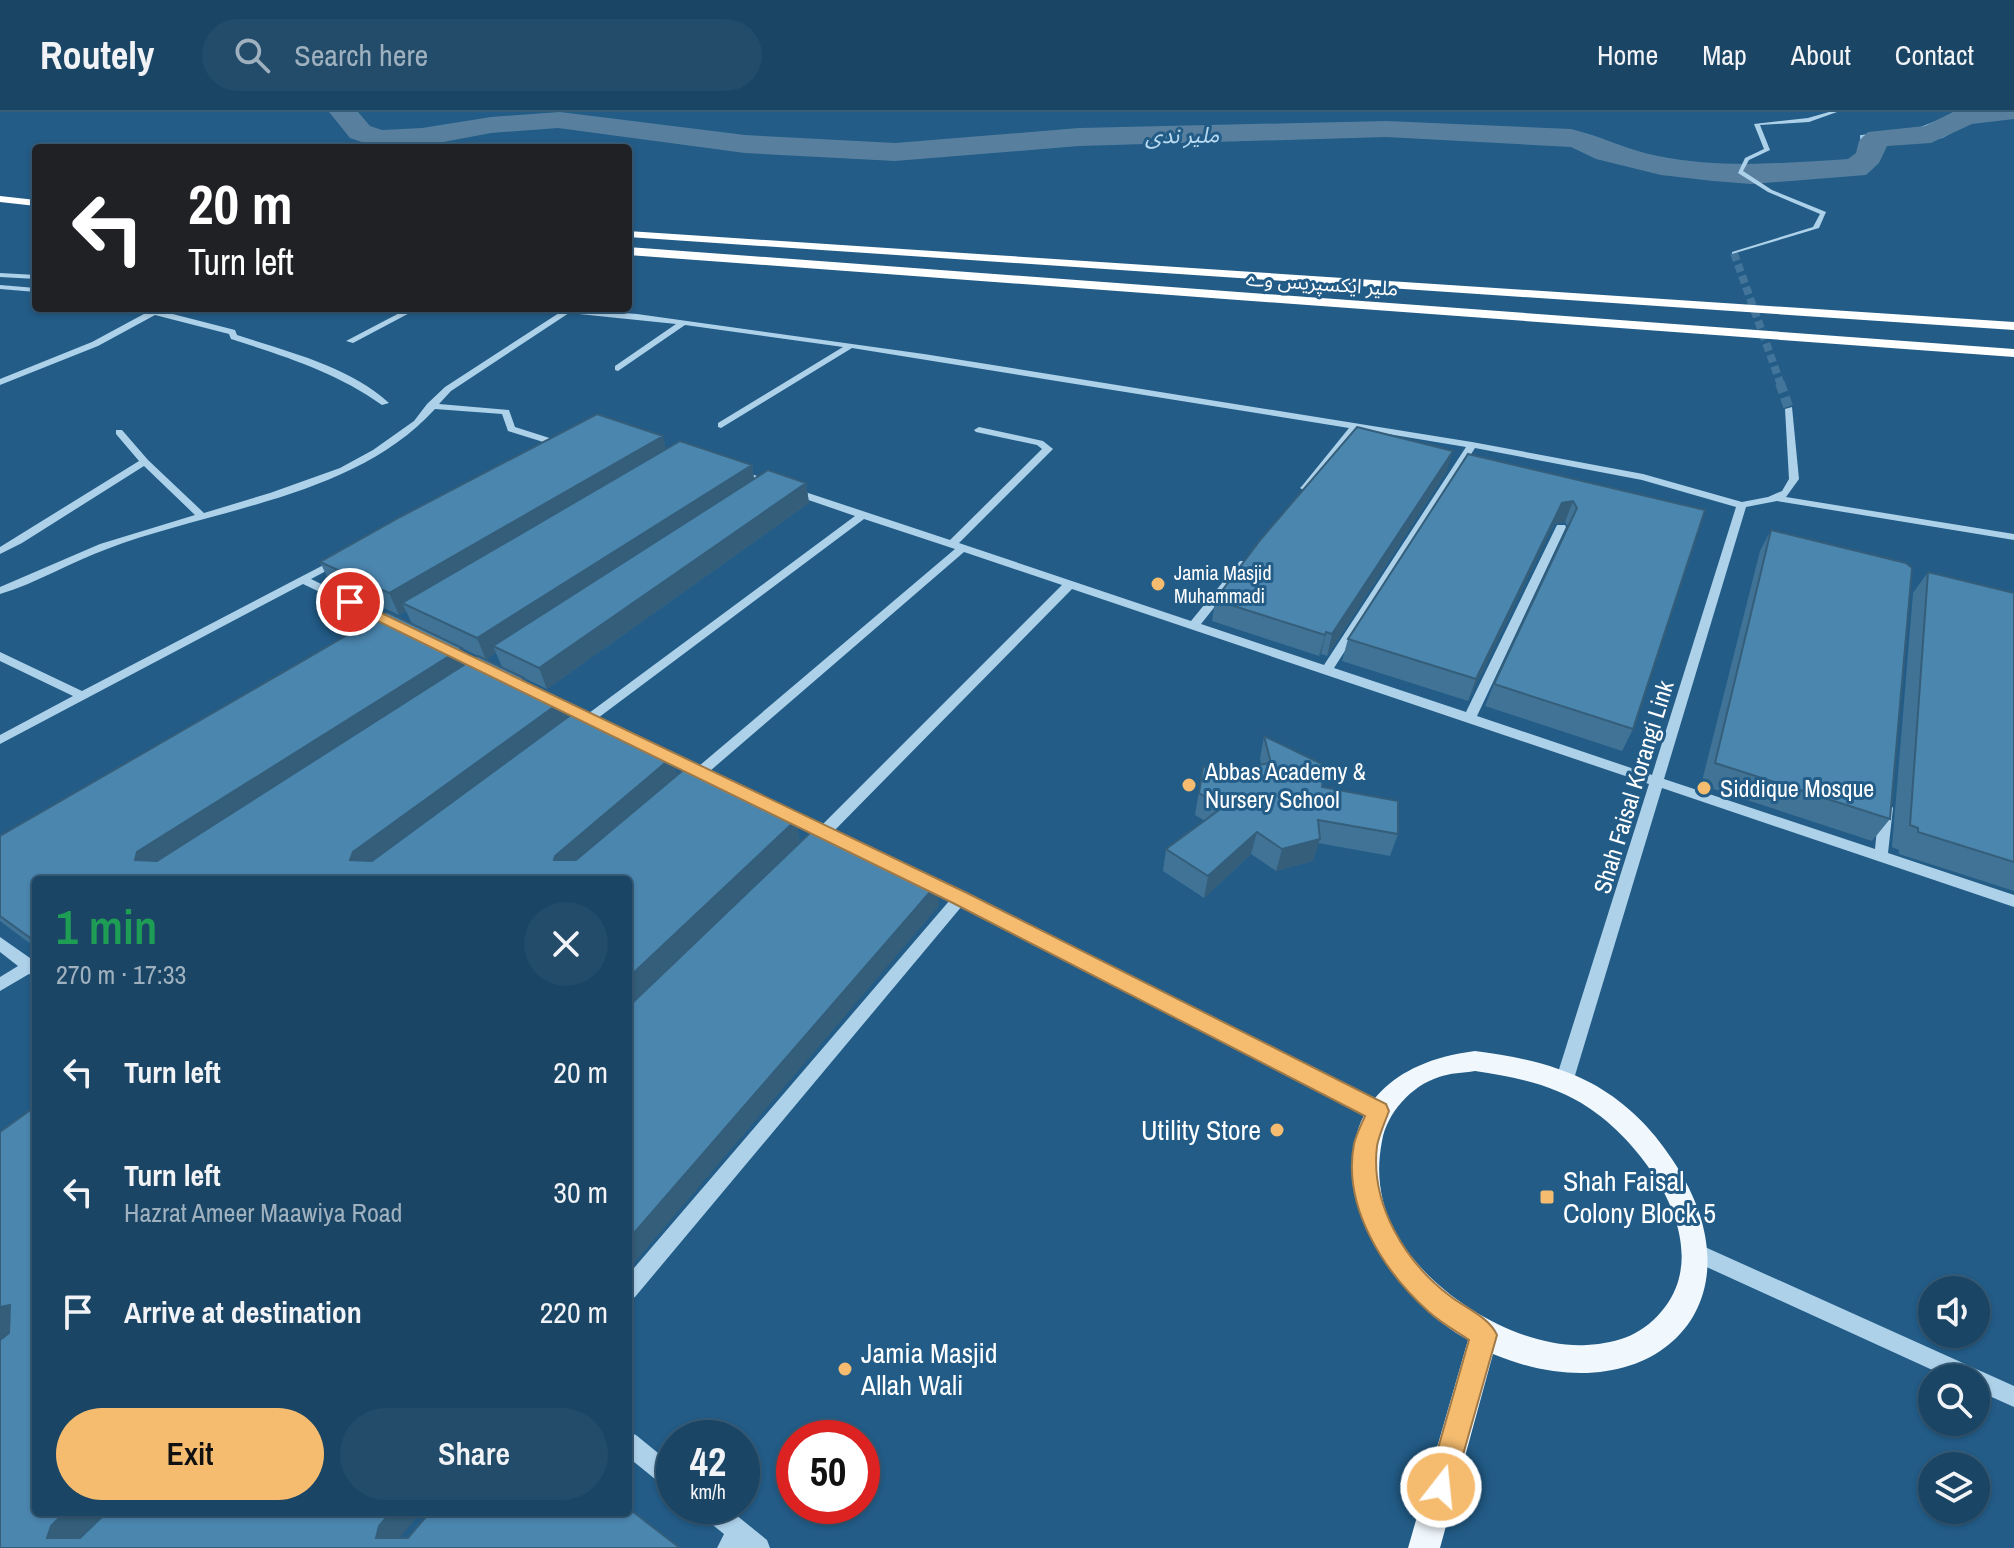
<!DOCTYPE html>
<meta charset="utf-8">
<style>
:root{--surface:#1a4565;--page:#234c6b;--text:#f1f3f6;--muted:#9fb1bf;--line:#385d79;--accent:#f5bc6f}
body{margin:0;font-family:"Archivo Narrow","Noto Sans Arabic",sans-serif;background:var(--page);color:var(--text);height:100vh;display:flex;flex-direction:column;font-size:30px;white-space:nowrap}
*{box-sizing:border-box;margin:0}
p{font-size:26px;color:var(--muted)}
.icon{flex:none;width:44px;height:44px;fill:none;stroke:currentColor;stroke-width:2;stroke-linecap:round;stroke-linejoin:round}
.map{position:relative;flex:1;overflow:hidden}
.drawer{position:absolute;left:32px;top:764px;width:600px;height:640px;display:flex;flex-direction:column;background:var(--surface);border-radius:8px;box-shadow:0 2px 6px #0004,0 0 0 2px var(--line)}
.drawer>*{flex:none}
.top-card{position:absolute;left:32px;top:32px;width:600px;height:168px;border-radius:8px;box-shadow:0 2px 6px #0004,0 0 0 2px var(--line);background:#202124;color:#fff;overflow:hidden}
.controls{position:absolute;left:1918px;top:1164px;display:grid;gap:16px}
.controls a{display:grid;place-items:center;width:72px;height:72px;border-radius:50%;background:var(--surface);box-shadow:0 2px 6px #0004,0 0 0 2px var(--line);font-size:40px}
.speed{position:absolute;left:656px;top:1308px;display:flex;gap:16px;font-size:40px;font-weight:700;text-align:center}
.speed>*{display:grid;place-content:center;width:104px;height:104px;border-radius:50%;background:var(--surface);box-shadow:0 2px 6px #0004,0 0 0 2px var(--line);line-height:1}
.speed small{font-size:20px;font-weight:400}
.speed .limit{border:12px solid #d22;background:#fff;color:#111}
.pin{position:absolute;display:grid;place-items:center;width:68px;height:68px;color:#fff;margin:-34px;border:4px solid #fff;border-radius:50%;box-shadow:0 2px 8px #0007}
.me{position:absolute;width:88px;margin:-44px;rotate:16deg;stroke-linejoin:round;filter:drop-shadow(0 0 6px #0008)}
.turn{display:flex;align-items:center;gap:28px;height:168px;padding:0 24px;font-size:36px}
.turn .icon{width:104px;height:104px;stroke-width:2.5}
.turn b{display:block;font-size:56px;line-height:68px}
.round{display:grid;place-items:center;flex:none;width:84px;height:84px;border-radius:42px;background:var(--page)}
.overview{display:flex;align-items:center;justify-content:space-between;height:136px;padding:0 24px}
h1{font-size:48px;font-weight:600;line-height:60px;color:#1e9e55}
.action{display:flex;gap:16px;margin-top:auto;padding:16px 24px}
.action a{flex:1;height:92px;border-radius:48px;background:var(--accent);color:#111;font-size:32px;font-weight:600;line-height:92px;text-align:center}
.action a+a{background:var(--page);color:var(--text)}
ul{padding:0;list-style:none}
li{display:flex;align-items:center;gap:24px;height:120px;padding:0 24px}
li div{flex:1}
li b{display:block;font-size:30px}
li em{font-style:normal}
header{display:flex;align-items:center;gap:48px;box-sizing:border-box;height:112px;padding:0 40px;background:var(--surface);border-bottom:2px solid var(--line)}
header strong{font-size:38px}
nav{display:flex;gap:44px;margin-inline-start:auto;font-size:28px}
.search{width:560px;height:72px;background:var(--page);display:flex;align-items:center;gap:20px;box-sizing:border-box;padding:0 28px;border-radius:44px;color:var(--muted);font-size:30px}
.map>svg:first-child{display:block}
.water{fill:#58809e;stroke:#a1cdea;stroke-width:2}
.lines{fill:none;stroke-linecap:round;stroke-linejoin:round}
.river{fill:#58809e;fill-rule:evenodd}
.minor-tunnel-far1{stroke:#437499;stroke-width:8;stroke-dasharray:8 4;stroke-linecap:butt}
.minor-tunnel{stroke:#437499;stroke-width:10;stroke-dasharray:10 5;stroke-linecap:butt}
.minor{fill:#add1e9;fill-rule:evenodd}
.major{fill:#f0f8fe;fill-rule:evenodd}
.highway{fill:#fff;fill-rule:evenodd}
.wall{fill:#407396;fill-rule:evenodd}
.shaded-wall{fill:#345e7a}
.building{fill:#4b86af;stroke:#345e7a;stroke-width:2}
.route{fill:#f5bc6f;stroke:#9f7a48;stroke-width:2}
.poi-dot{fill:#f5bc6f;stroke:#225c87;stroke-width:3}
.labels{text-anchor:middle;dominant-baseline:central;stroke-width:6;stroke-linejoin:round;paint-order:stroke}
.far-street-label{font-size:20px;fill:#fff;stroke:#225c87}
.far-poi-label{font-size:20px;fill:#fff;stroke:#225c87;text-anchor:start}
.far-water-label{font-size:22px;font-style:italic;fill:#b9daf1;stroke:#225c87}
.poi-label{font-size:24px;fill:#fff;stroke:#225c87;text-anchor:start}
.street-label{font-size:24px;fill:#fff;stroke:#225c87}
.near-poi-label{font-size:28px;fill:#fff;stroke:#225c87;text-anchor:start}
</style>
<header>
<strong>Routely</strong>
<div class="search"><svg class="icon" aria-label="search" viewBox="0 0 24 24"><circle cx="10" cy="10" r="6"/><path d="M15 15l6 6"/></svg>Search here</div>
<nav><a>Home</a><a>Map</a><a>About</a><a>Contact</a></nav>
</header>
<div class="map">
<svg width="2014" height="1436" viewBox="0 0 2014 1436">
<rect width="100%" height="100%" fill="#225c87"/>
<path class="water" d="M1961 0H2014V5L1972 8 1942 25 1883 33 1879 45 1863 44 1861 24 1921 16Z"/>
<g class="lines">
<path class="river" d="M329 0H358L370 14 382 18 422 16 491 5 560 0 745 23 895 31 1079 16 1386 9 1571 17C1601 24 1627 38 1658 44 1722 57 1785 51 1848 47L1856 41 1859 29 1868 20 1925 14 1953 0H2014V7L1972 12 1931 31 1887 34 1879 51 1866 63 1751 72 1713 69 1661 63 1596 47 1571 35 1386 25 1079 34 895 49 745 41 558 16 491 21 422 34 379 36 350 26Z"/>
<path class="minor-tunnel-far1" d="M1734 141 1781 273"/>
<path class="minor-tunnel" d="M1780 271 1789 297"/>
<path class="minor" d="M1829 0H1837L1809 10 1760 13 1770 38 1749 48 1743 59 1772 78 1826 100 1819 116 1732 142V140L1813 115 1820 102 1768 80 1738 61 1745 46 1764 37 1754 12 1808 6Z
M0 161 36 163V167L0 165Z
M0 173 36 176V180L0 177Z
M155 196H165L161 199 235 218 237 223C288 240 349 254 389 291L382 293C336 260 284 244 231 227L229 222 155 203 98 234 0 273V267L92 230Z
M409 196H419L353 231 346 229Z
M525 196H560L637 202 924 242 1472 330 1643 362 1742 390 1768 385 1782 379 1789 367 1785 297 1792 295 1799 367 1786 385 2014 422V428L1777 389 1746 395 1664 667 1875 737 1879 696 1881 693H1891L1893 696 1888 741 2014 783V795L1662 676 1573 970 1570 975 1564 977 1558 975 1555 970 1649 672 1072 477 834 719 882 742 884 746 882 750H872L826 727 818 731 813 730 811 726 814 721 776 702 774 699 781 694 786 696 822 713 1062 473 964 440 710 659 712 662 710 665 696 669 691 667 689 664 691 661 650 641 648 638 655 634 660 635 699 654 955 437 864 407 598 606 597 611 581 613 579 610 581 607 543 589 541 586 543 583 547 582 589 601 855 404 733 362V358H739L950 428 1042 337 1037 333 976 320 974 318 979 315 1043 329 1053 337 959 431 1191 509 1240 449H1248V453L1201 512 1324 553 1466 335 1358 317 1308 378 1305 379 1300 376 1302 374 1349 316 852 236 721 316 718 315V311L843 235 685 213 618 259 615 258V254L676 212 569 201 451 279 439 292 509 298 515 315 562 330V334H556L508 319 502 302 435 297C354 386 214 396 107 437 71 450 37 471 0 482V475L100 432 195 403 144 354 22 431 0 442V435L139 349 116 322V318H122L148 348 204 401 270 381 340 356 373 338 414 309 427 292 445 275 559 201 529 198ZM1475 336 1642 368 1736 395 1652 663 1477 604 1566 415 1565 413H1557L1556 415 1466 600 1334 556Z
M337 446 341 447V451L311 467 399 510V514H391L303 472 0 632V623L73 584 0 549V540L82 579Z
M921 762 1384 993 1387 999 1384 1005 1378 1007 1372 1005 962 794 635 1185 628 1188V1163L950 788 916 771 914 767 916 763Z
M0 825 30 846 36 844V865L29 862 0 879V865L18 854 0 840Z
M1696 1131 2014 1274V1295L1976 1278V1266H1950L1689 1147 1686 1140 1689 1133Z
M628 1320 636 1323 674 1354V1379L666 1376 628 1345Z
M696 1394H725L767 1428 770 1436H717L724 1422 699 1402Z"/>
<path class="major" d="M1475 939C1515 944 1555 952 1591 971 1621 987 1648 1012 1667 1040 1774 1189 1653 1309 1493 1242L1440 1436H1408L1468 1228C1343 1158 1286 963 1475 939ZM1475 959C1515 965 1555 973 1589 996 1645 1033 1714 1130 1665 1195 1645 1222 1619 1231 1587 1233 1510 1238 1401 1166 1383 1089 1378 1068 1378 1050 1382 1029 1387 1001 1411 974 1439 965 1450 961 1463 961 1475 959Z"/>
<path class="highway" d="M0 84 36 88V94L0 90Z
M628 119 2014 210V218L628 125Z
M628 135 2014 237V245L628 143Z"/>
</g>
<path class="wall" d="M666 337 752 353 754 367 806 371 809 391 547 577 524 566 526 572 561 587 568 605 677 663 795 701 800 730 939 794 628 768H36V836L0 809V724L412 512 406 499 399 503 330 471 320 450ZM462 536 478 544 468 550ZM496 541 502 555 486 548Z
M1468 342 1705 398 1633 617 1622 639 1485 594 1494 572 1568 415 1565 410 1554 412 1468 589 1342 549 1348 527Z
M1447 359 1327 544 1321 542 1319 544 1212 509 1215 488Z
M1771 418 1890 707 1872 729 1701 673 1760 439Z
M1928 460 2014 481V779L1899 742V738L1892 735 1913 481Z
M1264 624 1322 675 1398 722 1390 744 1318 731 1313 749 1276 759 1251 742 1204 786 1163 759 1166 737 1205 709 1195 703 1203 655 1227 658 1261 652 1260 646Z"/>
<path class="shaded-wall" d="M663 324 668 344 402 491 406 499 399 503 389 481Z
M1453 339 1447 359 1327 544 1332 522Z
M752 353 755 373 493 534 496 541 486 548 477 526Z
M806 371 809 391 547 577 539 556Z
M1573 389 1565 410 1554 412 1468 589 1476 567 1562 391Z
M1326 520 1321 542 1319 544 1325 523Z
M462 536 471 557 155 761 135 748 137 740Z
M561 587 569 609 365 768 350 748 353 740Z
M671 642 678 664 564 766 554 748 555 744Z
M795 701 800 730 628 896V866Z
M1257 720 1251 742 1204 786 1208 764Z
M1320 727 1313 749 1276 759 1282 737Z
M937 772 939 794 628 1158V1128Z
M10 1193 36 1209 0 1236V1195Z
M65 1400H108L82 1426H47L51 1414Z
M391 1400H421L400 1426H376L379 1414Z"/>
<path class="building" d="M597 302 663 324 389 481 320 450 400 405Z
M1357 315 1453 339 1332 522 1326 520 1325 523 1215 488 1261 427Z
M680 329 752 353 477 526 402 491Z
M1468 342 1705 398 1633 617 1494 572 1577 396 1573 389 1562 391 1476 567 1348 527Z
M768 358 806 371 539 556 493 534Z
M1771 418 1906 451 1912 456 1890 707 1715 651Z
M1928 460 2014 481V750L1918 720V716L1910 713Z
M387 500 462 536 137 740 135 748 157 749 478 544 524 566 520 569 561 587 559 591 353 740 350 748 372 749 576 599 671 642 668 644 671 646 555 744 554 748H576L688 654 795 701 790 706 796 708 628 866V768H36V830L0 804V724Z
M1264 624 1324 653 1322 675 1398 689V722L1318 708 1320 727 1282 737 1257 720 1208 764 1166 737 1223 695 1199 681 1203 655 1227 658 1271 651Z
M814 717 937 772 628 1128V895Z
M36 994V1400H65L51 1414 47 1426H80L107 1400H391L379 1414 376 1426H408L430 1400H628V1396L680 1436H0V1228L9 1221 10 1193 0 1195V1020Z"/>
<path class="route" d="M350 486 967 781 1386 992 1389 999C1385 1010 1379 1023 1377 1034 1370 1092 1405 1150 1450 1184 1465 1196 1489 1205 1497 1223L1451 1385 1441 1389 1431 1385 1427 1375 1469 1228C1456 1219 1441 1211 1429 1200 1384 1160 1342 1095 1354 1032 1356 1023 1361 1013 1365 1004L953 791 345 493 343 490Z"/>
<g class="poi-dot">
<circle cx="1158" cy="472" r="8"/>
<circle cx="1189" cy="673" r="8"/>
<circle cx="1704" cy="676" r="8"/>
<circle cx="1277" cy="1018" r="8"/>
<rect x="1539" y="1077" width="16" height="16" rx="4"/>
<circle cx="845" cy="1257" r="8"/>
</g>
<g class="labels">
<g class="far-street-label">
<text transform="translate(1322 171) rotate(4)">ملیر ایکسپریس وے</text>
</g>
<g class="far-poi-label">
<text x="1174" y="460">Jamia Masjid<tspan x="1174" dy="23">Muhammadi</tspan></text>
</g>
<g class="far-water-label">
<text transform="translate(1182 23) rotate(-1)">ملیر ندی</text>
</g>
<g class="poi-label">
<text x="1205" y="659">Abbas Academy &amp;<tspan x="1205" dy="28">Nursery School</tspan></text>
<text x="1720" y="676">Siddique Mosque</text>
</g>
<g class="street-label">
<text transform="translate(1633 675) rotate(-73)">Shah Faisal Korangi Link</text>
</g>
<g class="near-poi-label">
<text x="1261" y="1018" text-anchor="end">Utility Store</text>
<text x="1563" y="1069">Shah Faisal<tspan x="1563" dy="32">Colony Block 5</tspan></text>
<text x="861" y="1241">Jamia Masjid<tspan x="861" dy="32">Allah Wali</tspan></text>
</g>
</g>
</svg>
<div class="controls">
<a><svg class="icon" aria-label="sound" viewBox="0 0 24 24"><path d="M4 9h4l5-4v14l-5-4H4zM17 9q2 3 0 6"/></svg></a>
<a><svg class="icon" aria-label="search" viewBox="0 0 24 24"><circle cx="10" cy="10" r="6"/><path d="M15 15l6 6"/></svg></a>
<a><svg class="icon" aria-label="layers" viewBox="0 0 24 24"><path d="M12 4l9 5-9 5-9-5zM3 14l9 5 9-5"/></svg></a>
</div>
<div class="speed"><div>42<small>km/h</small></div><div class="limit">50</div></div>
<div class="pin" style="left:350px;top:490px;background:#d93025"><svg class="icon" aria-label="arrive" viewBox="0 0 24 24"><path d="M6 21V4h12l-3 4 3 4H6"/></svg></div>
<svg class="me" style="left:1441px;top:1375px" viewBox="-20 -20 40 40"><circle r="17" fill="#f5bc6f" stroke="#fff" stroke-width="3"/><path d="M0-11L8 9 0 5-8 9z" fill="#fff"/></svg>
<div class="top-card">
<div class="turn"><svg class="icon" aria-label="left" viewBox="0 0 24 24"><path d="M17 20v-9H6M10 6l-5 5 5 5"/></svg><div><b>20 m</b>Turn left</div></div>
</div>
<section class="drawer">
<div class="overview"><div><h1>1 min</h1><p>270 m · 17:33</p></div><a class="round"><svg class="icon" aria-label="close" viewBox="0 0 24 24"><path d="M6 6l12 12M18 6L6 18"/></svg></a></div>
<ul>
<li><svg class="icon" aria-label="left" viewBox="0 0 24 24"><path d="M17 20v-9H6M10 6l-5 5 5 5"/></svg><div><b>Turn left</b></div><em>20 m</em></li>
<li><svg class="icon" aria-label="left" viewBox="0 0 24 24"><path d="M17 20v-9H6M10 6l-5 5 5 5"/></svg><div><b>Turn left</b><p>Hazrat Ameer Maawiya Road</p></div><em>30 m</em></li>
<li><svg class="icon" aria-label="arrive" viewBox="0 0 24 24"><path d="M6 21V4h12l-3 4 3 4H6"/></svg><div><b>Arrive at destination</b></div><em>220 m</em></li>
</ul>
<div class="action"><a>Exit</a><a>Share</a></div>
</section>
</div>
